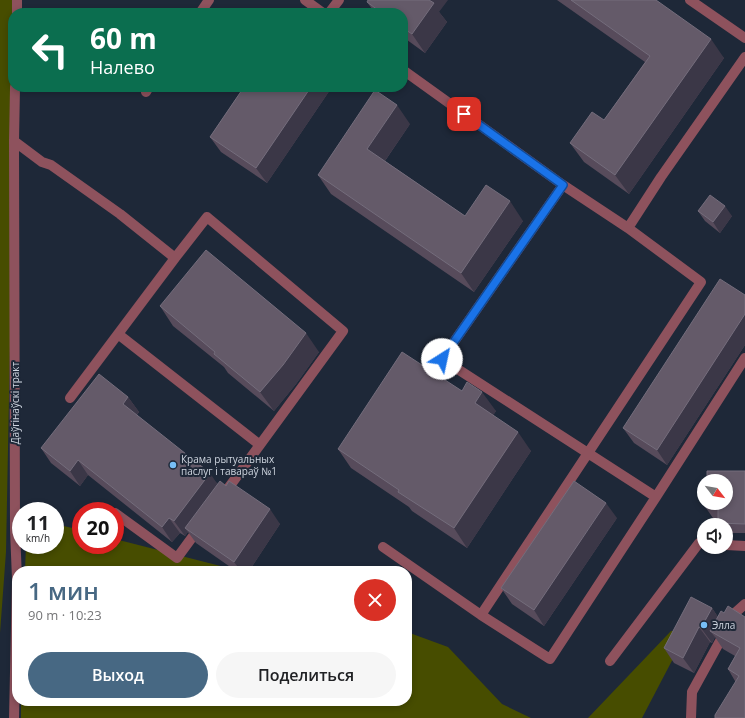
<!DOCTYPE html>
<html lang="ru">
<meta charset="utf-8">
<style>
:root{--surface:#fff;--page:#f6f6f6;--text:#202124;--muted:#757577;--accent:#476883}
body{margin:0;font-family:"Open Sans",sans-serif;background:var(--page);color:var(--text);height:100vh;display:flex;flex-direction:column;font-size:15px;white-space:nowrap}
*{box-sizing:border-box;margin:0}
p{font-size:13px;color:var(--muted)}
.icon{flex:none;width:22px;height:22px;fill:none;stroke:currentColor;stroke-width:2;stroke-linecap:round;stroke-linejoin:round}
.map{position:relative;flex:1;overflow:hidden}
.sheet{position:absolute;left:12px;top:566px;width:400px;height:140px;display:flex;flex-direction:column;background:var(--surface);border-radius:16px;box-shadow:0 2px 6px #0003}
.sheet>*{flex:none}
.top-card{position:absolute;left:8px;top:8px;width:400px;height:84px;border-radius:16px;box-shadow:0 2px 6px #0003;background:#0b6e4f;color:#fff;overflow:hidden}
.needle{width:26px;rotate:121deg}
.tools{position:absolute;left:697px;top:474px;display:grid;gap:8px}
.tools a{display:grid;place-items:center;width:36px;height:36px;border-radius:50%;background:var(--surface);box-shadow:0 2px 6px #0003;font-size:20px}
.speed{position:absolute;left:12px;top:502px;display:flex;gap:8px;font-size:20px;font-weight:700;text-align:center}
.speed>*{display:grid;place-content:center;width:52px;height:52px;border-radius:50%;background:var(--surface);box-shadow:0 2px 6px #0003;line-height:1}
.speed small{font-size:10px;font-weight:400}
.speed .limit{border:6px solid #d22;background:#fff;color:#111}
.pin{position:absolute;display:grid;place-items:center;width:34px;height:34px;color:#fff;margin:-17px;border-radius:8px;box-shadow:0 2px 6px #0006}
.me{position:absolute;width:44px;margin:-22px;rotate:35deg;stroke-linejoin:round;filter:drop-shadow(0 0 3px #0008)}
.turn{display:flex;align-items:center;gap:14px;height:84px;padding:0 16px;font-size:18px}
.turn .icon{width:52px;height:52px;stroke-width:2.5}
.turn b{display:block;font-size:28px;line-height:34px}
.round{display:grid;place-items:center;flex:none;width:42px;height:42px;border-radius:21px;background:var(--page)}
.headline{display:flex;align-items:center;justify-content:space-between;height:68px;padding:0 16px}
h1{font-size:24px;font-weight:600;line-height:30px;color:var(--accent)}
.primary-button{display:flex;gap:8px;margin-top:auto;padding:8px 16px}
.primary-button a{flex:1;height:46px;border-radius:24px;background:var(--accent);color:#fff;font-size:16px;font-weight:600;line-height:46px;text-align:center}
.primary-button a+a{background:var(--page);color:var(--text)}
.map>svg:first-child{display:block}
.green{fill:#474d00}
.lines{fill:none;stroke-linecap:round;stroke-linejoin:round}
.minor{stroke:#8e525d;stroke-width:10}
.wall{fill:#574b5b}
.shaded-wall{fill:#3b3747}
.building{fill:#645a69;stroke:#746d7c}
.route-casing{stroke:#114b97;stroke-width:10}
.route{stroke:#1a73e8;stroke-width:7}
.poi-dot{fill:#77bff7;stroke:#1e2838;stroke-width:1.5}
.labels{text-anchor:middle;dominant-baseline:central;stroke-width:4;stroke-linejoin:round;paint-order:stroke}
.street-label{font-size:10px;fill:#ced5df;stroke:#1e2838}
.poi-label{font-size:10px;fill:#ced5df;stroke:#1e2838;text-anchor:start}
</style>
<div class="map">
<svg width="745" height="718" viewBox="0 0 745 718">
<rect width="100%" height="100%" fill="#1e2838"/>
<path class="green" d="M0 0H13V87L14 141 6 552 0 633Z
M55 524 81 530V545H115V539L240 571H25L26 545H55Z
M688 630 642 718H588L671 631Z
M407 632 448 647 502 704 531 718H21V701H407Z"/>
<g class="lines">
<path class="minor" d="M305 0 323 13
M690 0 745 38
M17 13V0
M200 13 209 0
M329 13 339 0
M403 70 563 185 628 228 661 177 745 57
M146 92 149 87
M14 141 42 162 51 165 120 214 175 258 207 217 343 331 224 494
M118 334 260 445
M70 398 175 258
M656 497 745 358
M115 513 177 558 199 528
M726 545 745 546
M383 547 481 615 701 282 628 228
M481 615 550 659 656 497 442 359 563 185
M610 661 699 543H704
M14 718 17 579 15 530 14 141 15 87
M691 718 692 692 736 612 745 604"/>
</g>
<path class="wall" d="M557 0H656L724 58 629 194 584 162 570 143 604 120 645 62Z
M367 2 439 12 447 22 425 53 403 37V13H375Z
M244 87H332L267 183 221 152 210 137Z
M410 124 385 161 465 216 523 221 474 292 331 194 318 175Z
M698 211 732 216 720 233 705 221Z
M745 295V345L667 465 634 443 623 428Z
M160 306 319 352 296 384 274 411 228 373 224 367 173 326Z
M462 391 496 411 493 415 531 451 467 548 412 511 409 507 351 468 338 449Z
M128 397 139 412 137 415 218 484 226 486 280 524 249 571H236L196 543 188 532 185 536 180 533 172 542 88 475 80 486 51 463 41 448Z
M745 471V533H726V525H719L718 523V518H713L706 508Z
M617 518 544 626 512 604 501 588Z
M712 608 718 617 724 613 745 617V718L735 681 728 669 735 656 723 649 715 637 712 643 710 642 694 673 674 663 664 648Z"/>
<path class="shaded-wall" d="M426 0H448L439 12 447 22 425 53 412 34Z
M711 39 724 58 629 194 615 175Z
M311 87H332L267 183 256 168Z
M397 105 410 124 380 168 367 149Z
M510 201 523 221 474 292 461 273Z
M725 206 732 216 720 233 713 222Z
M745 314V345L667 465 657 450Z
M306 333 319 352 296 384 274 411 260 392Z
M482 392 496 411 489 422 475 403Z
M128 397 139 412 133 419 123 404Z
M518 432 531 451 467 548 454 528Z
M78 460 88 475 80 486 70 471Z
M210 473 220 488 185 528 188 532 185 536 174 521Z
M606 503 617 518 544 626 534 610Z
M270 509 280 524 249 571H241L234 562Z
M169 518 180 533 172 542 162 527Z
M712 608 722 623 710 631 715 637 712 643 701 628Z
M699 627 710 642 694 673 683 658Z"/>
<path class="building" d="M368 0H429L434 3 412 34 403 28V13H382L367 2Z
M571 0H656L711 39 615 175 570 143 592 112 604 120 650 56Z
M244 87H311L256 168 210 137Z
M375 90 397 105 367 149 465 216 486 185 510 201 461 273 318 175Z
M710 195 725 206 713 222 698 211Z
M206 250 306 333 283 365 260 392 214 354 215 352 160 306Z
M720 279 745 295V314L657 450 623 428Z
M402 352 462 391 467 382 482 392 475 403 518 432 454 528 398 492 399 490 338 449Z
M99 374 128 397 123 404 210 473 174 521 169 518 162 527 78 460 70 471 41 448Z
M707 471H745V524L718 523V508H706V503H726V481H707Z
M220 481 226 486 229 481 270 509 234 562 185 528Z
M574 481 606 503 534 610 501 588Z
M691 597 712 608 701 628 699 627 683 658 664 648Z
M728 606 745 617V718H715V715L739 676 728 669 740 648 710 631 721 611 724 613Z"/>
<g class="lines">
<g class="route-casing">
<path id="route" d="M442 359 563 185 464 114"/>
</g>
<use href="#route" class="route"/>
</g>
<g class="poi-dot">
<circle cx="173" cy="465" r="4"/>
<circle cx="704" cy="625" r="4"/>
</g>
<g class="labels">
<g class="street-label">
<text transform="translate(15 403) rotate(-90)">Даўгінаўскі тракт</text>
</g>
<g class="poi-label">
<text x="181" y="459">Крама рытуальных<tspan x="181" dy="12">паслуг і тавараў №1</tspan></text>
<text x="712" y="625">Элла</text>
</g>
</g>
</svg>
<div class="tools">
<a><svg class="needle" viewBox="-14 -14 28 28"><path d="M0-13l5 13h-10z" fill="#e53935"/><path d="M0 13l5-13h-10z" fill="#757577"/></svg></a>
<a><svg class="icon" aria-label="sound" viewBox="0 0 24 24"><path d="M4 9h4l5-4v14l-5-4H4zM17 9q2 3 0 6"/></svg></a>
</div>
<div class="speed"><div>11<small>km/h</small></div><div class="limit">20</div></div>
<div class="pin" style="left:464px;top:114px;background:#d93025"><svg class="icon" aria-label="arrive" viewBox="0 0 24 24"><path d="M6 21V4h12l-3 4 3 4H6"/></svg></div>
<svg class="me" style="left:442px;top:359px" viewBox="-20 -20 40 40"><circle r="19" fill="#fff"/><path d="M0-13L10 11 0 6-10 11z" fill="#1a73e8"/></svg>
<div class="top-card">
<div class="turn"><svg class="icon" aria-label="left" viewBox="0 0 24 24"><path d="M17 20v-9H6M10 6l-5 5 5 5"/></svg><div><b>60 m</b>Налево</div></div>
</div>
<section class="sheet">
<div class="headline"><div><h1>1 мин</h1><p>90 m · 10:23</p></div><a class="round" style="background:#d93025;color:#fff"><svg class="icon" aria-label="close" viewBox="0 0 24 24"><path d="M6 6l12 12M18 6L6 18"/></svg></a></div>
<div class="primary-button"><a>Выход</a><a>Поделиться</a></div>
</section>
</div>
